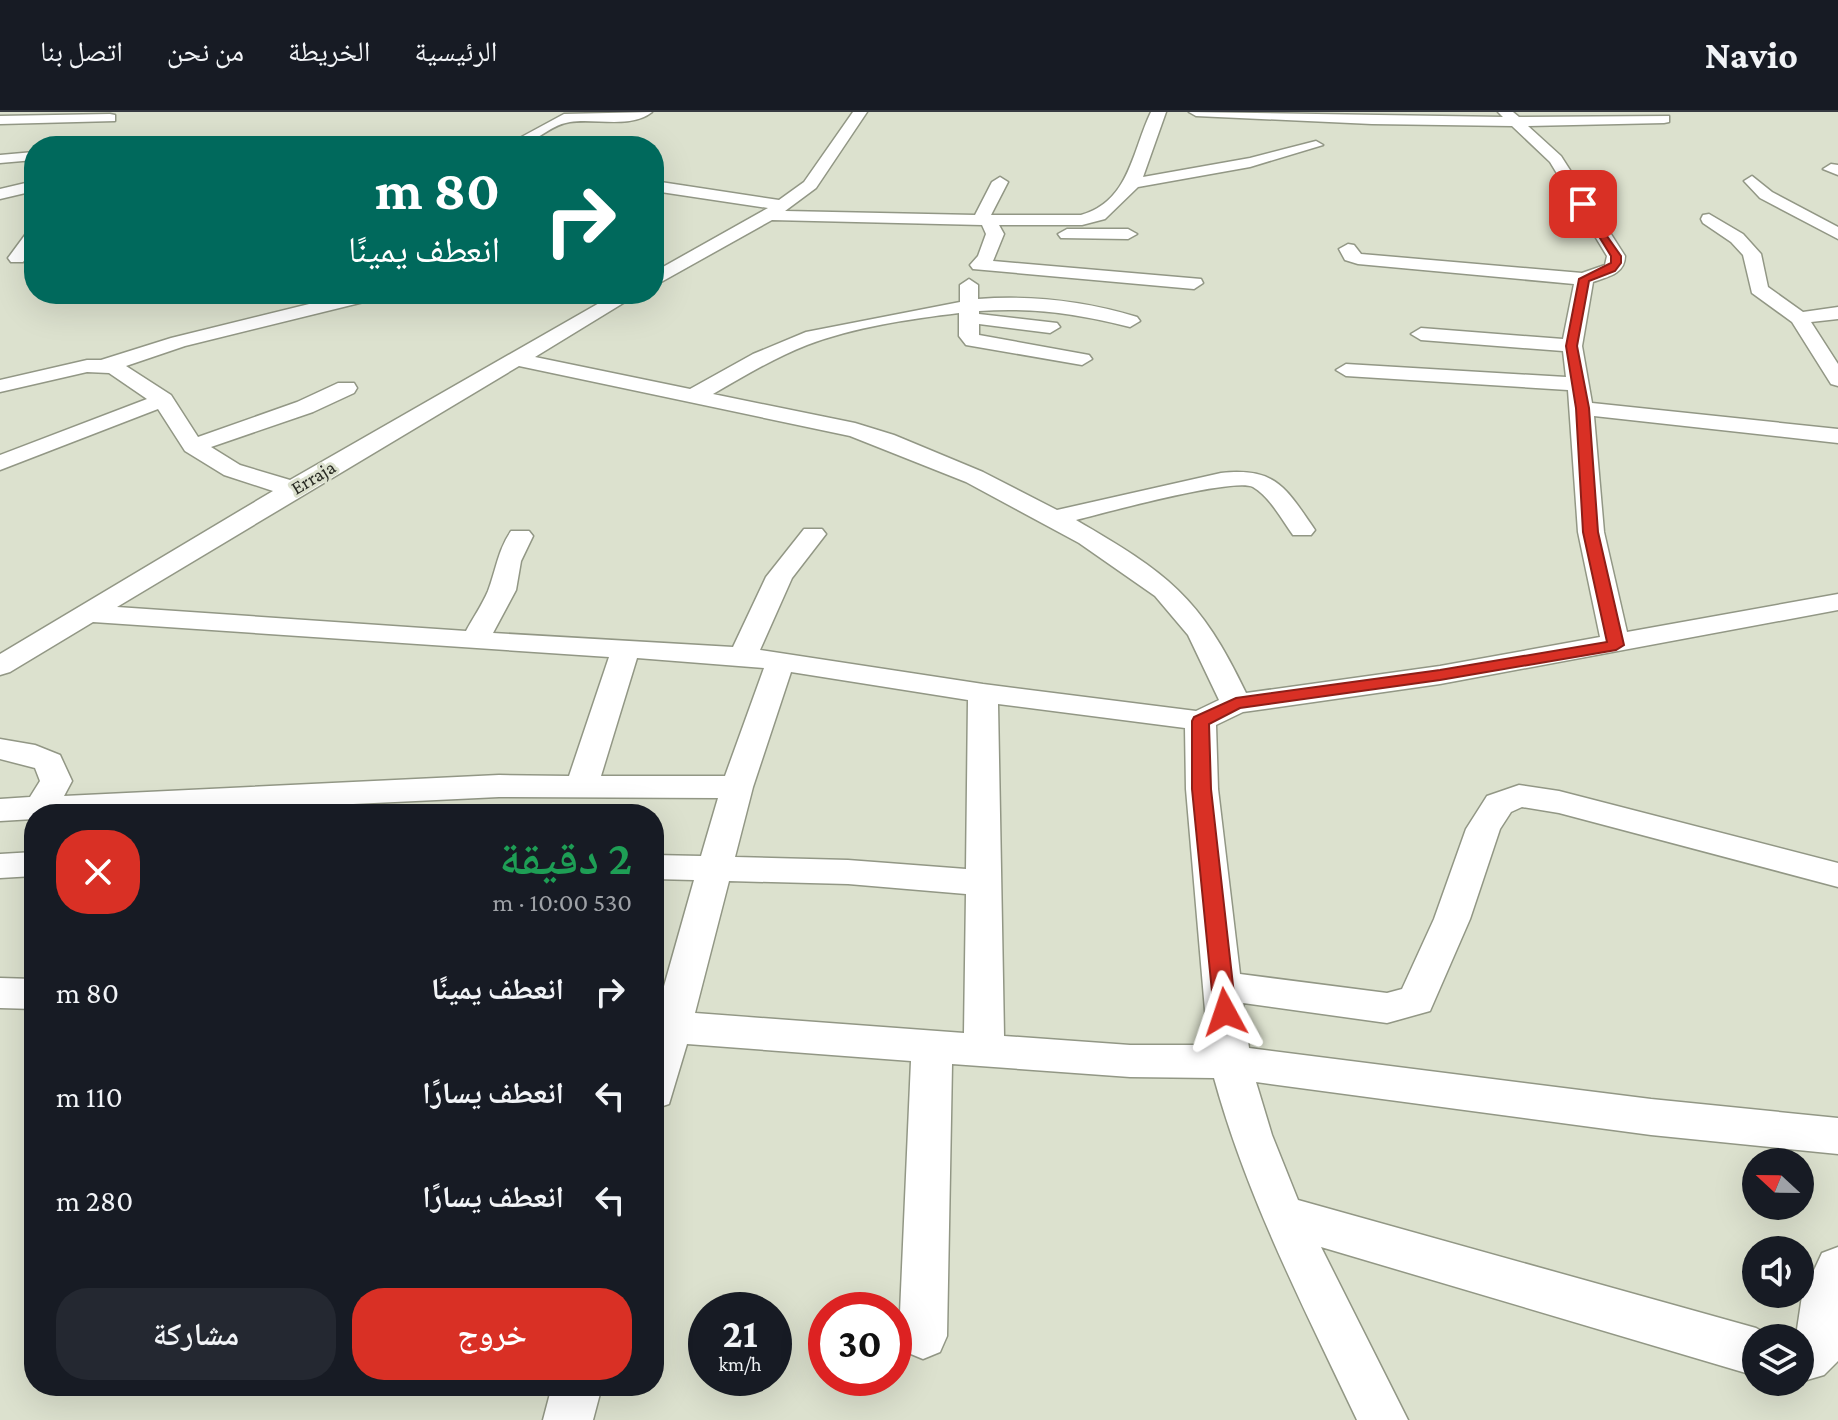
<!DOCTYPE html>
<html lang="ar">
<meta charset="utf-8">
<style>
:root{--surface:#171b24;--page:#242831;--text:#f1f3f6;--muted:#9ea1a6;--line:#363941;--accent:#d93025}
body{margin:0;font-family:"Crimson Pro","Noto Naskh Arabic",serif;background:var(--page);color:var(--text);direction:rtl;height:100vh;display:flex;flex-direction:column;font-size:30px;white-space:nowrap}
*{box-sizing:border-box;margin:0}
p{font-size:26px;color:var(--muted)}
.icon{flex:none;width:44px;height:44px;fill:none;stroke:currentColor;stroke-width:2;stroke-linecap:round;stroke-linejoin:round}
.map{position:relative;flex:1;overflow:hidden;direction:ltr}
.drawer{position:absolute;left:24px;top:692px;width:640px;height:592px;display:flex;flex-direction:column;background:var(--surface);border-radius:32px;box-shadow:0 8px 32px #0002;direction:rtl}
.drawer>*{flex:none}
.guide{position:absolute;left:24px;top:24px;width:640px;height:168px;border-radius:32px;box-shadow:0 8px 32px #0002;direction:rtl;background:#00695c;color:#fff;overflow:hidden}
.needle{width:52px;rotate:292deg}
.tools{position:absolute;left:1742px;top:1036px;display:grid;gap:16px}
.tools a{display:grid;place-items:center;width:72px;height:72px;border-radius:50%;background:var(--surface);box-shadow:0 8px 32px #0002;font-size:40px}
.speed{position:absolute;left:688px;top:1180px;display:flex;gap:16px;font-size:40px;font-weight:700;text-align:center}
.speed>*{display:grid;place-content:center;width:104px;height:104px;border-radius:50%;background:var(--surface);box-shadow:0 8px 32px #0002;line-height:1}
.speed small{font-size:20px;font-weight:400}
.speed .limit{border:12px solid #d22;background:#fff;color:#111}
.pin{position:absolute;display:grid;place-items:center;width:68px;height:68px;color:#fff;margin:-34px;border-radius:16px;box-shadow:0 4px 12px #0006}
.me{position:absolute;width:88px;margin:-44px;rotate:355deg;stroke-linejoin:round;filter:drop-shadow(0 0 6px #0008)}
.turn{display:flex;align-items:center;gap:28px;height:168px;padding:0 32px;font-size:36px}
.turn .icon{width:104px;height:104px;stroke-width:2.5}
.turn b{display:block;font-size:56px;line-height:68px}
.round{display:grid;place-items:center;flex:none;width:84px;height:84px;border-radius:32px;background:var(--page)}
.headline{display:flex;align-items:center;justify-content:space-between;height:136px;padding:0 32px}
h1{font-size:48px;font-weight:600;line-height:60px;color:#1e9e55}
.primary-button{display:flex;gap:16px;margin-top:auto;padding:16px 32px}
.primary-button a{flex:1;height:92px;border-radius:32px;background:var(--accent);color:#fff;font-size:32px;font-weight:600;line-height:92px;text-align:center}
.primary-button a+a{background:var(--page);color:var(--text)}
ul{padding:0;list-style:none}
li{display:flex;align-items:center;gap:24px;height:104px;padding:0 32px}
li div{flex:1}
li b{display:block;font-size:30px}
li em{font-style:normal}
header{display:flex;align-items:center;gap:48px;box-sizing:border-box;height:112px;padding:0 40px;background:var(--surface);border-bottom:2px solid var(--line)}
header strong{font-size:38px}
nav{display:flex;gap:44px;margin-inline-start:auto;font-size:28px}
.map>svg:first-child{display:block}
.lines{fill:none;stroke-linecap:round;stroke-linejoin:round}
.minor-casing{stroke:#929785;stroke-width:3}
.minor{fill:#fff;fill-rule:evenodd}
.route{fill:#d93025;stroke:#8d1f18;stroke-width:2}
.labels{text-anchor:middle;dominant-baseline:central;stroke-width:6;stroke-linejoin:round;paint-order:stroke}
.far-street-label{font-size:20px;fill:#282a23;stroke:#dce1ce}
</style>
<header>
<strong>Navio</strong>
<nav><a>الرئيسية</a><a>الخريطة</a><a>من نحن</a><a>اتصل بنا</a></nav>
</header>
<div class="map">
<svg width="1838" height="1308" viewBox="0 0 1838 1308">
<rect width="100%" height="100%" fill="#dce1ce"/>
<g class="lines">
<g class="minor-casing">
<path id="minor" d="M652 0C631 17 595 6 570 10 545 14 538 34 505 34L564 2Z
M853 0H867L816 76 785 99 975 103 992 70 1000 65 1008 70 991 103H1081C1130 89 1132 39 1151 0H1166L1143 65 1250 46 1316 29 1323 33 1250 55 1138 75 1105 107 1082 113H999L1004 122 993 149 1201 167 1203 171 1194 177 973 157 970 153 978 144 986 122 982 113 772 108 654 174V160L768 96 654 79V69L779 88 804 70Z
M1189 0 1503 5 1498 0H1513L1519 5 1669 4V10L1664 11 1528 14 1561 44 1625 144C1625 162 1607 165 1593 170L1582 234 1592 291 1838 317V331L1594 304 1604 420 1627 520 1838 482V498L1440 572 1243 600 1216 613 1218 677 1240 862 1387 881 1402 877 1434 807 1466 717 1487 684 1519 673 1559 679 1838 751V775L1559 701 1522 695 1511 700 1500 717 1470 807 1430 899 1387 911 1243 891 1249 936 1651 987 1838 1006V1042L1651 1023 1256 970 1272 1023 1298 1088 1756 1216 1774 1226H1756V1264L1321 1135 1408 1308H1357C1304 1196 1247 1086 1214 966L1130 965 952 952 947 1224 940 1240 923 1247 906 1240 899 1224 911 949 687 932 669 992 654 997V898L657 899 694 768 654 767V743L701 744 718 686 499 685 145 702H34V707L0 709V687L30 685 40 669 35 656 0 647V627L35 633 60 643 72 669 64 684 499 663 569 664 609 545 93 510 10 560 0 563V542L273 379 224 363 185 339 158 297 0 358V343L147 287 109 261 87 260 0 280V268L87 248H101L171 226 350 182H382L380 186 185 234 126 254 171 283 198 325 297 290 338 271H354L357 276 354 281 313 300 211 335 240 353 290 368 615 182H638L535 245 690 277 753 242 806 220 960 190V173L969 167 978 173V187C1033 183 1084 189 1137 205L1140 209 1130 215C1078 202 1032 195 979 199V202L1057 211 1060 215 1050 221 979 212V223L1089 243 1092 247 1082 253 966 233 959 224V201C910 207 854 215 807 233 774 246 744 264 713 282L855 311 894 323 983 360 1057 398 1221 361C1276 355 1286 376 1315 418L1311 423H1293C1282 408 1270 385 1253 375 1234 365 1104 401 1076 408 1167 461 1200 484 1246 581L1440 554 1600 525 1578 420 1568 278 1346 264 1336 258 1346 252 1566 265 1563 239 1421 228 1411 222 1421 216 1563 227 1574 172 1358 152 1345 148 1339 137 1348 132 1354 133 1361 142 1582 161 1605 153 1607 144 1550 50 1512 14 1372 12 1196 4ZM519 254 850 324 966 370 1079 431 1155 484 1188 523 1219 588 1196 599 983 572 760 538 792 466 826 422 822 417H804L766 465 733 535 493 521 516 478 521 449 533 424 529 419H511C498 438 496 458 488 479 482 493 473 506 466 519L117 495ZM637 546 764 556 725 664H601ZM791 560 968 588 966 757 848 748 735 745 753 675ZM998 592 1185 616 1186 677 1208 933H1130L1004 924ZM729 769 848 772 966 782 964 921 695 901Z
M110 2 115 3V9L0 12V4Z
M34 40V48L0 51V43Z
M1831 52 1838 53V63L1823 57Z
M1752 64 1772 80 1838 115V127L1760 86 1744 69Z
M34 69V79L0 87V77Z
M1709 102 1743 122 1761 142 1768 175 1803 200 1838 195V207L1811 210 1838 252V274L1831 272 1792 210 1752 181 1743 143 1731 130 1703 111 1701 107 1703 103Z
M1067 117H1128L1137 122 1128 127 1061 126 1058 122Z
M34 118V135L23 150H11L8 146 11 142 28 119Z
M34 740V764L0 766V742Z
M0 866 34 867V897L0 896Z
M1838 1135V1249L1824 1263 1800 1270V1226H1791L1796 1224 1802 1184 1822 1141Z
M552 1274H602L593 1308H543Z"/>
</g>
<use href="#minor" class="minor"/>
</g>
<path class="route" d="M1583 90 1621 144V151L1615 159 1589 169 1577 234 1589 296 1598 420 1624 533 1616 538 1440 568 1240 596 1209 612 1211 677 1236 900 1233 906 1225 908 1218 906 1214 900 1192 677V609L1194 605 1236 586 1440 558 1607 530 1583 420 1576 296 1566 234 1579 167 1611 151V144L1579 92Z"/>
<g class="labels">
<g class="far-street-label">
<text transform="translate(313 365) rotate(-31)">Erraja</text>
</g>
</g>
</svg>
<div class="tools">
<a><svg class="needle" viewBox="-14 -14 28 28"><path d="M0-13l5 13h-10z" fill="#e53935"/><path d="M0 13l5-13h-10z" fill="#9ea1a6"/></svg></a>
<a><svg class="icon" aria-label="sound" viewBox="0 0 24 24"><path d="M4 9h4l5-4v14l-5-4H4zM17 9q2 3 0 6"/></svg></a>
<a><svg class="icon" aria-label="layers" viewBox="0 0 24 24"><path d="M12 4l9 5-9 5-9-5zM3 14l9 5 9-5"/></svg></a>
</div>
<div class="speed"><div>21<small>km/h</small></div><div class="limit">30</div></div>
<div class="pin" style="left:1583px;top:92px;background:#d93025"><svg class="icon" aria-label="arrive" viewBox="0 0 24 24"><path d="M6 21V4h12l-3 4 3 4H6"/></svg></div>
<svg class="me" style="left:1225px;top:900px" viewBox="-20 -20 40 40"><path d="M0-17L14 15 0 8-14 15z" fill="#d93025" stroke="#fff" stroke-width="4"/></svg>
<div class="guide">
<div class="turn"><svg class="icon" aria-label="right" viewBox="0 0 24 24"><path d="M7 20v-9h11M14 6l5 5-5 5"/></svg><div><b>80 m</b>انعطف يمينًا</div></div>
</div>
<section class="drawer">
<div class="headline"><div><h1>2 دقيقة</h1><p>530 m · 10:00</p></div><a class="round" style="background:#d93025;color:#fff"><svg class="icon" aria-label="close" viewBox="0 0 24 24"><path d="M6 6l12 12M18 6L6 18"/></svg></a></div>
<ul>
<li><svg class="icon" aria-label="right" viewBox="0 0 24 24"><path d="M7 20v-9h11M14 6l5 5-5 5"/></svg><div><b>انعطف يمينًا</b></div><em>80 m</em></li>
<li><svg class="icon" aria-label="left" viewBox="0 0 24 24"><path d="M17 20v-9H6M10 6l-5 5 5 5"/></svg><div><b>انعطف يسارًا</b></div><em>110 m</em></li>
<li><svg class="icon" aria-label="left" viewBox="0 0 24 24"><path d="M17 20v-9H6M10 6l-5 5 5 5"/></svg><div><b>انعطف يسارًا</b></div><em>280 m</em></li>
</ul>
<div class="primary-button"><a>خروج</a><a>مشاركة</a></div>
</section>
</div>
